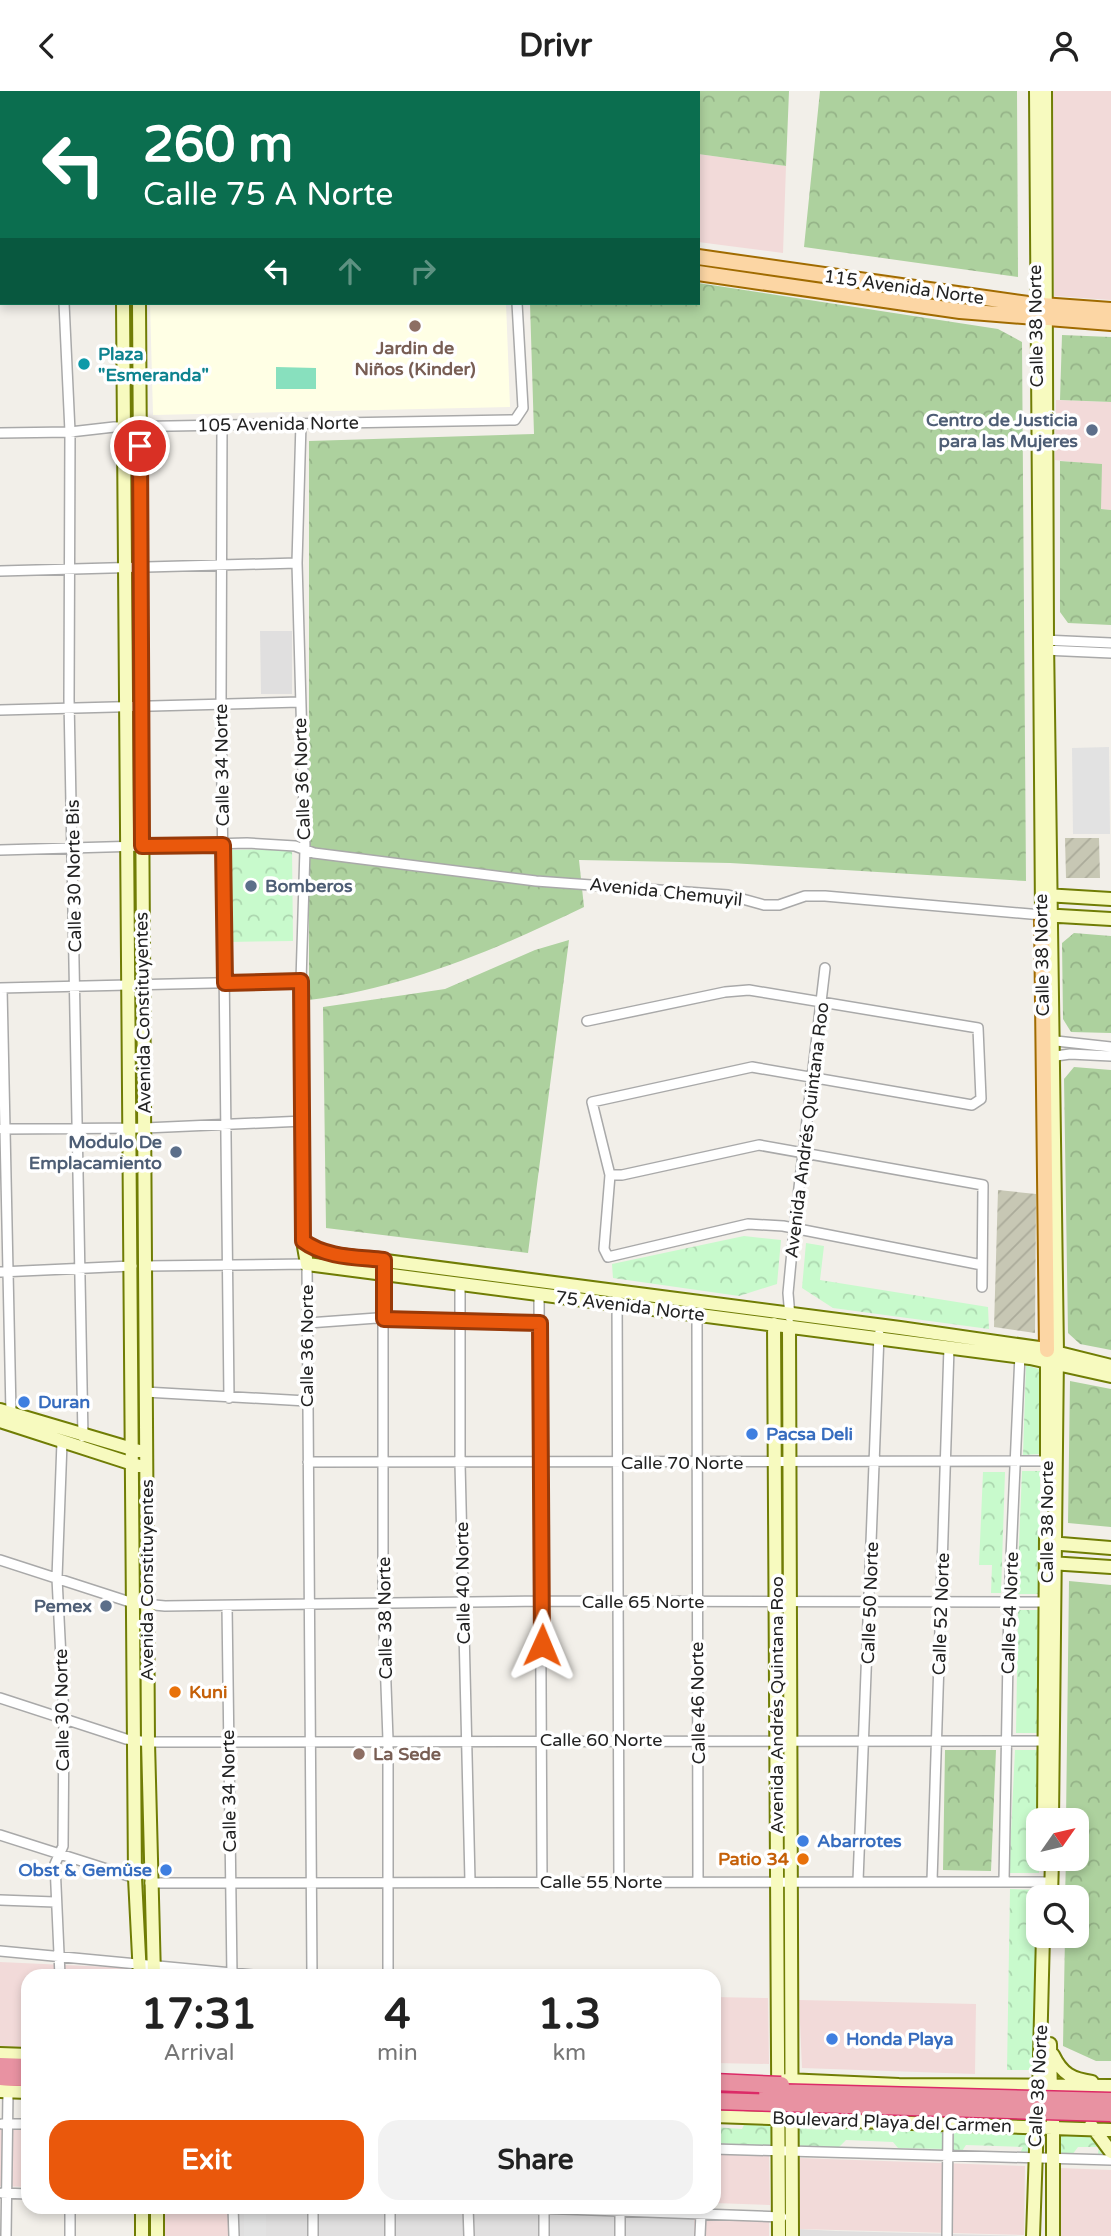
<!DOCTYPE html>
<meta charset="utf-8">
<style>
:root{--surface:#fff;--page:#f2f2f2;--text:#222;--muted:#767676;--accent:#ea580c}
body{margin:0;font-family:"Varela Round",sans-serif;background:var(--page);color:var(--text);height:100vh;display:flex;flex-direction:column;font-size:26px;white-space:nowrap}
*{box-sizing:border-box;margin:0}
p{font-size:23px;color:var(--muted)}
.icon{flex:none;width:38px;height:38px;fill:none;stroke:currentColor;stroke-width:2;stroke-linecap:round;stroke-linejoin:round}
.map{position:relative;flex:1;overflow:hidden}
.drawer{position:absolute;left:21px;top:1878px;width:700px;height:245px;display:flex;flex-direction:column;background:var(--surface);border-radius:21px;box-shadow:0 4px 10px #0003}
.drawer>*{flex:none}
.guide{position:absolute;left:0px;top:0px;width:700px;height:214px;box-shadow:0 4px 10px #0003;background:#0b6e4f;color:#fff;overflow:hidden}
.needle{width:46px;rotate:56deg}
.tools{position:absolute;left:1026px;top:1717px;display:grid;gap:14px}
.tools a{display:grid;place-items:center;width:63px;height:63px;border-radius:14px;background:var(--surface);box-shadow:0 4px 10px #0003;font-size:35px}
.pin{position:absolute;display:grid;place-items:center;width:60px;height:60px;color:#fff;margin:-30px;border:4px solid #fff;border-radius:50%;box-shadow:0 2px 7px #0007}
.me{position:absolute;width:77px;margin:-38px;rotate:1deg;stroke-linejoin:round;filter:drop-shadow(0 0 5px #0008)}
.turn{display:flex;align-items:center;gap:24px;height:147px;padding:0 28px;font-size:32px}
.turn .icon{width:91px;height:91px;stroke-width:2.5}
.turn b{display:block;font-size:49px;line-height:60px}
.lanes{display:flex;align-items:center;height:66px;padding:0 28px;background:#0003;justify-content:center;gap:35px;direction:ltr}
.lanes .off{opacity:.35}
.eta{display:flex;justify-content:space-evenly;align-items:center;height:119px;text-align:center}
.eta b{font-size:42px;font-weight:700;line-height:49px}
.cta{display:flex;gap:14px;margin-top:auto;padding:14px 28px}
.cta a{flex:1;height:80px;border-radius:21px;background:var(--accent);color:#fff;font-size:28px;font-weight:700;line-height:80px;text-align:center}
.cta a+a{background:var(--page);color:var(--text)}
header{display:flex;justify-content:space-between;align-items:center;height:91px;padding:0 28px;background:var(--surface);font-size:32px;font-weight:700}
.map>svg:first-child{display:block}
.residential{fill:#e0dfdf}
.commercial{fill:#f2dad9}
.education{fill:#ffffe5}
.construction{fill:url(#construction-furrows)}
.grass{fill:url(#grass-dots)}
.forest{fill:url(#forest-crowns)}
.park{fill:url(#park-crowns)}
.pitch{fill:#88e0be}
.parking{fill:#e2e2e2}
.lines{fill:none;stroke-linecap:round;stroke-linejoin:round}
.street-casing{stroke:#a9a9a9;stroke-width:12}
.secondary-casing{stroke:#707d05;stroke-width:16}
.primary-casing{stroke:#a06b00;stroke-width:18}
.highway-casing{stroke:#dc2a67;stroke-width:19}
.street{stroke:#fff;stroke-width:9}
.secondary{stroke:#f7fabf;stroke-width:12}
.primary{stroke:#fcd6a4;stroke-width:14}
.highway{stroke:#e892a2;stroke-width:16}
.highway-bridge-casing{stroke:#dc2a67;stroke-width:19;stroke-linecap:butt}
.highway-bridge{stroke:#e892a2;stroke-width:16}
.route-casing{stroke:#983908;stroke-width:18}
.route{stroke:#ea580c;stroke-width:12}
.education-dot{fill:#8d6e63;stroke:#fff;stroke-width:2.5}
.culture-dot{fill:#0f9aa8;stroke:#fff;stroke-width:2.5}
.service-dot{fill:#5c6f8a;stroke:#fff;stroke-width:2.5}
.shop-dot{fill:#3f7fe0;stroke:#fff;stroke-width:2.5}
.food-dot{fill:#e8710a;stroke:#fff;stroke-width:2.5}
.labels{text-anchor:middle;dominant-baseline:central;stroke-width:7;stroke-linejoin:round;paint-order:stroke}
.street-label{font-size:18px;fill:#222;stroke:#fff}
.education-label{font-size:18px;font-weight:bold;fill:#785e54;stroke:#fff}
.culture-label{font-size:18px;font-weight:bold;fill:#0d838f;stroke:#fff;text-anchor:start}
.service-label{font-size:18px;font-weight:bold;fill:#4e5e75;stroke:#fff;text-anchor:end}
.shop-label{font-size:18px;font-weight:bold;fill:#366cbe;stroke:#fff;text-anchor:start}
.food-label{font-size:18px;font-weight:bold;fill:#c56008;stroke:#fff;text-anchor:start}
</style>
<header><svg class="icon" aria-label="back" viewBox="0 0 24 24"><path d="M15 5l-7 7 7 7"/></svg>Drivr<svg class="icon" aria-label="person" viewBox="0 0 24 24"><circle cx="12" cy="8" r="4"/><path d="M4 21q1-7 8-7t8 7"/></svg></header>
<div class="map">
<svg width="1111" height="2145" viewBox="0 0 1111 2145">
<defs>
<pattern id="construction-furrows" width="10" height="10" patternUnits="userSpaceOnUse" patternTransform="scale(1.75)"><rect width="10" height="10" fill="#c7c7b4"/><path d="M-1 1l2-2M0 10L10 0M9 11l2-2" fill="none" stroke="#abab9a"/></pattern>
<pattern id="grass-dots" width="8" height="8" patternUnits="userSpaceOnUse" patternTransform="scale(1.75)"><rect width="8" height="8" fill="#cdebb0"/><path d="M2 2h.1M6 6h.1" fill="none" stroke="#b0c997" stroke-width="1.8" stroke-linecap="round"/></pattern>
<pattern id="forest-crowns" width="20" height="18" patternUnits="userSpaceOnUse" patternTransform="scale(1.75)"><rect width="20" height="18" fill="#add19e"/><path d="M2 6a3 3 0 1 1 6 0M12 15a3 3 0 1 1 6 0" fill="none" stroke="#95b388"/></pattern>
<pattern id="park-crowns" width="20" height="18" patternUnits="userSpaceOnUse" patternTransform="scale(1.75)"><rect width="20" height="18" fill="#c8facc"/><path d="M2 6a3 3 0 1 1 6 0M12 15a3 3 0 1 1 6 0" fill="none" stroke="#acd6af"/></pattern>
</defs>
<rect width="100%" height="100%" fill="#f2efe9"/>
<path class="residential" d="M260 540H292V603H261Z
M238 2116 694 2126V2145H238Z
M798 2138 836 2140 1024 2145H798Z"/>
<path class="commercial" d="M1053 0H1111V209L1054 205Z
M698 63 786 75 783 162 698 151Z
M1056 309 1111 311V419L1101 418V374L1055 369Z
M0 1871 130 1877V1885H28V1958L0 1956Z
M714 1906 768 1907 769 1973 714 1972Z
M799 1909 976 1913 975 1983 802 1977Z
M0 2037 28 2038V2096L0 2095Z
M714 2062 769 2064 770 2114 714 2112Z
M799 2067 1025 2075 1024 2144 798 2138Z
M1059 2077 1111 2079V2145H1061Z
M164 2116H238V2145H164Z
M694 2126 769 2127V2145H694Z"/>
<path class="education" d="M150 212H506L510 316 153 324Z"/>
<path class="construction" d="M1065 747H1099L1100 787H1066Z
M998 1099 1036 1103 1035 1242 994 1236Z"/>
<path class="grass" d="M722 175 1024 219V222L721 178Z
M129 212H134L135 327 132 330Z
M131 344 134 345 135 468 133 470 130 467Z
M132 484 134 489 133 608 130 604Z
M133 622 135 626 134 749 132 745Z
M135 761 139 887 136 890 132 765Z
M137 901 140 1030 138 1032 134 904Z
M139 1182 142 1351 139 1353 136 1184Z
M139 1660H144L145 1857 140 1856Z"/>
<path class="forest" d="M319 0H522L319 2Z
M677 0H789L786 75 698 63V2Z
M820 0H1017L1018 186 804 156Z
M698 192 998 238 1022 251 1026 790 730 772 579 769 584 816C497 858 406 897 309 909V350L534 343 530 212H698Z
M1062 244 1111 246V311L1060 309Z
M1060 370 1102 373 1101 418 1111 419V534L1068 532 1060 521Z
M1074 842 1111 845V942L1071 941 1063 928 1062 852Z
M569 849 528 1162 326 1137 323 916 445 898 535 859Z
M1074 976 1111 979V1259L1080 1253 1068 1242 1064 988Z
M1070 1290 1111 1298V1436L1068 1432Z
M1069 1490 1111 1494V1970H1096L1063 1955 1065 1845 1076 1844V1806H1065L1066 1768H1076V1729H1066Z
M945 1659H996L991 1780 943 1779Z"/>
<path class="park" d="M292 758 293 850 227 851V759Z
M744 1145 781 1149 777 1193 739 1205 613 1187 612 1173Z
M806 1152 824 1155 820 1189 988 1216 989 1238 833 1217 802 1197Z
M1026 1274 1041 1279V1363L1023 1364Z
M1022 1380H1040V1503H1017Z
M983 1381H1005L1001 1502H991L992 1474H979Z
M1018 1519H1040L1039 1642H1016Z
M1015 1659H1039V1782H1009Z
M1010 1798 1038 1799 1037 1959 1034 1979H1007Z
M746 2030 768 2031 772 2034V2055L714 2052V2036L742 2038Z
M796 2033H803L806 2038 827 2039 828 2036 945 2038V2058L898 2057 893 2051 846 2049 839 2056 796 2055Z
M954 2038 1029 2042 1028 2062H1020L1023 2056 966 2054 962 2060H953Z
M1063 2042 1093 2044 1108 2062 1098 2063 1099 2056H1078L1072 2064 1057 2063V2048Z"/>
<path class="pitch" d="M276 276 316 277V298H276Z"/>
<path class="parking" d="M1109 656 1110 743H1073L1072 657Z
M244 2122H266V2145H244Z"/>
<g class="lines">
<g class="street-casing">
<path id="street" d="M306 0V2
M543 2V0
M0 200H2
M64 212 70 341 69 608 83 1346
M301 332 297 472 305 758 301 890 303 1150
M222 334 221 614 229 1307
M0 342 70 341 114 336 515 329 523 317 517 212
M0 480 297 472
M1043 549 1111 552
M1044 559 1111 562
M0 619 300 611
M0 759 247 752 295 755 314 762 536 790 728 804 764 814H779L805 805H825L1042 824
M0 897 301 890
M2 897 11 1322
M587 930 725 901 749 899 978 937 981 1008 972 1014 752 976 592 1011 610 1084 604 1158 608 1166 748 1133 783 1135 982 1174
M1047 949 1111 956
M1049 966 1070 963 1111 965
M2 1038 145 1037 304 1030
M610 1084H622L759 1054 983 1094 982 1196
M146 1175 307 1173 312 1885
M383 1180V1512L388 1649V1885
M0 1181 132 1175
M460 1194V1372L470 1790
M617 1200 619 1791
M539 1205 542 1791
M697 1223 698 1791
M790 1226 788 1202 794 1139 825 877
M308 1232 377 1227 539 1232
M145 1301 307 1310
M308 1371 1051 1370
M0 1469 133 1512 165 1515 542 1510 1048 1511
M227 1515 232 1885
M0 1607 126 1648 148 1651 1048 1650
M0 1744 135 1787
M858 1790 879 1243
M932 1790 949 1256
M1004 1790 1009 1511 1020 1263
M150 1792 1052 1791
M0 1809 55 1811
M0 1860 264 1885
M60 1885 55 1773 63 1755 64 1628 57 1487 62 1351
M2 2033H28
M714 2058 1111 2069
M2 2102 28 2103
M70 2116V2145
M233 2116 234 2145
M313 2116V2145
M468 2116 469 2145
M507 2116 782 2126
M544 2118V2145
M6 2145 8 2001
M390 2145V2116
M620 2145V2116
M700 2145 701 2122
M947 2145 948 2033"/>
</g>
<g class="secondary-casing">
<path id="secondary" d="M123 0V2
M141 0V2
M1036 0 1042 824 1111 828
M1045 0 1047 549 1057 1262 1052 1729
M123 212 135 1787 140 1885
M139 212 148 1651 154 1885
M1045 804 1111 808
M303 1150 307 1173 1030 1267 1111 1285
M303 1150 313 1158 332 1163 900 1237 1039 1257 1111 1275
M774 1233 779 2145
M789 1235 792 2145
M1047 1264V1368
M0 1319 139 1360
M0 1330 139 1375
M1049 1452 1111 1457
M1050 1472 1111 1476
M1044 1729 1046 1446
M1051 1806 1052 1768
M1050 1953 1051 2005
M0 1963 28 1964
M1053 1964C1062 1983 1072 1988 1092 1991
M786 1989 899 1994 1111 1995
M0 2000 28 2001
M1039 2005 1043 1844
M714 2025 1111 2039
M1053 2030V2145
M1091 2034 1111 2061
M157 2116V2145
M142 2145V2116
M1033 2145 1037 2030"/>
</g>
<g class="primary-casing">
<path id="primary" d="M0 40H2
M0 59H2
M698 166 1028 213 1111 219
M698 182 960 220 1111 232
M1042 824 1047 1259"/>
</g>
<g class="highway-casing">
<path id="highway" d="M0 1975 28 1976
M0 1986 28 1987"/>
</g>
<use href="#street" class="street"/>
<use href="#secondary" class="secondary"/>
<use href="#primary" class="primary"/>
<use href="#highway" class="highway"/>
<g class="highway-bridge-casing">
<path id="highway-bridge" d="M714 1991 781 1994
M767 2001 1111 2010
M714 2010 1111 2022"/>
</g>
<use href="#highway-bridge" class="highway-bridge"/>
</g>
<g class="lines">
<g class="route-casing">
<path id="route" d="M140 355 142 755 223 754 225 892 301 890 303 1150C326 1167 357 1166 384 1169V1228L540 1232 542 1554"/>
</g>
<use href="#route" class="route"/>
</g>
<g class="education-dot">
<circle cx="415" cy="235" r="7"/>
<circle cx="359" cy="1663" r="7"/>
</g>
<circle class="culture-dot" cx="84" cy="273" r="7"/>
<g class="service-dot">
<circle cx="1092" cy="339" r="7"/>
<circle cx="251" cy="795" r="7"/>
<circle cx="176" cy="1061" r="7"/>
<circle cx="106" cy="1515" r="7"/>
</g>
<g class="shop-dot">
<circle cx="24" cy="1311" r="7"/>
<circle cx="752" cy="1343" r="7"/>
<circle cx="803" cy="1750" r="7"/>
<circle cx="166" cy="1779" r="7"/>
<circle cx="832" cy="1948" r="7"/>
</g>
<g class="food-dot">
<circle cx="175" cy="1601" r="7"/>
<circle cx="803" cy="1768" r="7"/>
</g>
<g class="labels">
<g class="street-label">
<text transform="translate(904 196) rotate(8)">115 Avenida Norte</text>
<text transform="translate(1036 235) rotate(-91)">Calle 38 Norte</text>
<text transform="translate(278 333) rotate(-1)">105 Avenida Norte</text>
<text transform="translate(222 674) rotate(-91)">Calle 34 Norte</text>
<text transform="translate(302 688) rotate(-92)">Calle 36 Norte</text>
<text transform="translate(74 785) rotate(-91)">Calle 30 Norte Bis</text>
<text transform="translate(666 801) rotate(6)">Avenida Chemuyil</text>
<text transform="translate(1042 864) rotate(-91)">Calle 38 Norte</text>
<text transform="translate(143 922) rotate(-91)">Avenida Constituyentes</text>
<text transform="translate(807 1039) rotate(-83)">Avenida Andrés Quintana Roo</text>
<text transform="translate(630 1215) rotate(7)">75 Avenida Norte</text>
<text transform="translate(307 1255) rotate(-90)">Calle 36 Norte</text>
<text x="682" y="1372">Calle 70 Norte</text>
<text transform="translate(1047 1431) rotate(-90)">Calle 38 Norte</text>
<text transform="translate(147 1489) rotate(-90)">Avenida Constituyentes</text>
<text transform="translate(463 1492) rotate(-91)">Calle 40 Norte</text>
<text x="643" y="1511">Calle 65 Norte</text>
<text transform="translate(870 1512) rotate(-88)">Calle 50 Norte</text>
<text transform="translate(1010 1522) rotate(-88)">Calle 54 Norte</text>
<text transform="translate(941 1523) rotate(-88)">Calle 52 Norte</text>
<text transform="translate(385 1527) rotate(-91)">Calle 38 Norte</text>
<text transform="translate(698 1612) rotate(-91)">Calle 46 Norte</text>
<text transform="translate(777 1614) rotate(-90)">Avenida Andrés Quintana Roo</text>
<text transform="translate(62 1619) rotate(-91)">Calle 30 Norte</text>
<text x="601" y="1649">Calle 60 Norte</text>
<text transform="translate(229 1700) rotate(-91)">Calle 34 Norte</text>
<text x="601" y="1791">Calle 55 Norte</text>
<text transform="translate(1038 1995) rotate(-87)">Calle 38 Norte</text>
<text transform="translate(892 2031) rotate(2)">Boulevard Playa del Carmen</text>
</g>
<g class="education-label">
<text x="415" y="257">Jardin de<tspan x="415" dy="21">Niños (Kinder)</tspan></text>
<text x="373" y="1663" text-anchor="start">La Sede</text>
</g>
<g class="culture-label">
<text x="98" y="263">Plaza<tspan x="98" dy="21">"Esmeranda"</tspan></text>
</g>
<g class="service-label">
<text x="1078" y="329">Centro de Justicia<tspan x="1078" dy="21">para las Mujeres</tspan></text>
<text x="265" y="795" text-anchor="start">Bomberos</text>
<text x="162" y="1051">Modulo De<tspan x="162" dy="21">Emplacamiento</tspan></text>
<text x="92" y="1515">Pemex</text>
</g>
<g class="shop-label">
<text x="38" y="1311">Duran</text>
<text x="766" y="1343">Pacsa Deli</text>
<text x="817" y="1750">Abarrotes</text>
<text x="152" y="1779" text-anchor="end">Obst &amp; Gemüse</text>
<text x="846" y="1948">Honda Playa</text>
</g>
<g class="food-label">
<text x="189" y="1601">Kuni</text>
<text x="789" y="1768" text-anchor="end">Patio 34</text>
</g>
</g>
</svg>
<div class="tools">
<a><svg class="needle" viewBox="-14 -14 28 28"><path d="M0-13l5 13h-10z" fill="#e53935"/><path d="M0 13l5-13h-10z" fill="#767676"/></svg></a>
<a><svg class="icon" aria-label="search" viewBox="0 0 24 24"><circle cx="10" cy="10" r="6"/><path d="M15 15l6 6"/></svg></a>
</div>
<div class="pin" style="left:140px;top:355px;background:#d93025"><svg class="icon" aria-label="arrive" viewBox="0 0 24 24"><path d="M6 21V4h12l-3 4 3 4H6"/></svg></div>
<svg class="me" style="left:542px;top:1554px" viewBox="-20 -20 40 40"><path d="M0-17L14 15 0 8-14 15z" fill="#ea580c" stroke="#fff" stroke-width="4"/></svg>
<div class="guide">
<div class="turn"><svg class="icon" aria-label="left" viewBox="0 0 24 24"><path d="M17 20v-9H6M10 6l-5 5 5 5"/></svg><div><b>260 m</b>Calle 75 A Norte</div></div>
<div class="lanes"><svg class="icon" aria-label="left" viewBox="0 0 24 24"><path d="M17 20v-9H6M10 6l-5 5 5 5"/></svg><svg class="icon off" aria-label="ahead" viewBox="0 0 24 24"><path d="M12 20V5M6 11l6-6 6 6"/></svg><svg class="icon off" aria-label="right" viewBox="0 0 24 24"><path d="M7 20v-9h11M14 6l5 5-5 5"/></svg></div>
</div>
<section class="drawer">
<div class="eta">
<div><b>17:31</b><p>Arrival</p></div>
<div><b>4</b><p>min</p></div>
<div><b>1.3</b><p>km</p></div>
</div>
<div class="cta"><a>Exit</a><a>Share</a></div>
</section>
</div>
